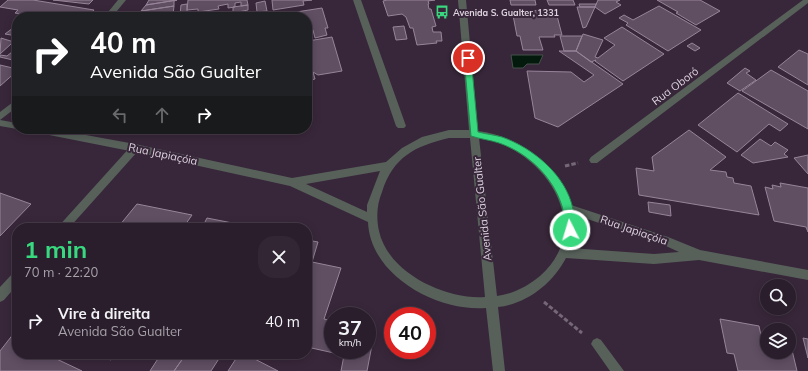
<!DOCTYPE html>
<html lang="pt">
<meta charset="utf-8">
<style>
:root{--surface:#2a1d2c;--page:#322634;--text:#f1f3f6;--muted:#a5a2a9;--line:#463b48;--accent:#38d87f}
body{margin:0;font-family:Mulish,sans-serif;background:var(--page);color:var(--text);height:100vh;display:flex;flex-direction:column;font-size:15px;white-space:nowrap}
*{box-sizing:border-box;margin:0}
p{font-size:13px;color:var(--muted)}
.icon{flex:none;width:22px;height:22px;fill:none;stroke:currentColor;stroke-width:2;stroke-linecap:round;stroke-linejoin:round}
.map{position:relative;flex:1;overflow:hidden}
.panel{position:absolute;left:12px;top:223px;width:300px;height:136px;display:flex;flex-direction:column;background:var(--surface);border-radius:16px;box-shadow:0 2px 10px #0003,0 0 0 1px var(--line)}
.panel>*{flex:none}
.guide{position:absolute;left:12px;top:12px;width:300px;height:122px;border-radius:16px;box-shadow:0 2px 10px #0003,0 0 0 1px var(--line);background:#202124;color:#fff;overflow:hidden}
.controls{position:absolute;left:760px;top:279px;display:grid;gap:8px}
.controls a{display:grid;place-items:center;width:36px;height:36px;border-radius:50%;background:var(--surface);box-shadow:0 2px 10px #0003,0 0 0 1px var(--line);font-size:20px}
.speed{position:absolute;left:324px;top:307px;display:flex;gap:8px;font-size:20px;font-weight:700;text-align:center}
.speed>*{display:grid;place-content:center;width:52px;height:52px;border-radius:50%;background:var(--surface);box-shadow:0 2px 10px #0003,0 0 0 1px var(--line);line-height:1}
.speed small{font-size:10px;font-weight:400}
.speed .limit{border:6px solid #d22;background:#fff;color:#111}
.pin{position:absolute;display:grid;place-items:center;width:34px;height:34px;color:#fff;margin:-17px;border:2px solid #fff;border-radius:50%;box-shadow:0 1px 4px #0007}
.me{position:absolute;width:44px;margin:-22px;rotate:355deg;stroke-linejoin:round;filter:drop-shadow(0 0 3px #0008)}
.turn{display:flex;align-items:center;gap:14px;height:84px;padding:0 12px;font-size:18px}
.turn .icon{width:52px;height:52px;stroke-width:2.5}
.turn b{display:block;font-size:28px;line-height:34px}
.lanes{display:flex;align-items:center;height:38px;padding:0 12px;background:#0003;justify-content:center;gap:20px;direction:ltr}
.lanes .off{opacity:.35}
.round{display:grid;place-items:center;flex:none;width:42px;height:42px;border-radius:16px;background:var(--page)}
.head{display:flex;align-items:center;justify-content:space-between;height:68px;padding:0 12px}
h1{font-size:24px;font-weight:700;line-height:30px;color:var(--accent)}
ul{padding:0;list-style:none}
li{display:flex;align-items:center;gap:12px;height:60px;padding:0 12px}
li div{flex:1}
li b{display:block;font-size:15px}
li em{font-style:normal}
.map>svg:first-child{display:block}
.water{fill:#041a0c;stroke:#45524b}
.building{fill:#604e63;stroke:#97849a}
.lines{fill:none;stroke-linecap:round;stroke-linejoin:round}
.path{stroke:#756777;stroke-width:3;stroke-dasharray:4.5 2;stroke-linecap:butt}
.minor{fill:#57615a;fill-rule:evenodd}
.tertiary{fill:#57615a;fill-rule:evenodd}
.route{fill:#38d87f;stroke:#248c53}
.labels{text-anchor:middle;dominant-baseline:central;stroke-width:4;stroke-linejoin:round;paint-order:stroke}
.far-poi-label{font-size:9px;font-weight:bold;fill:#ded3df;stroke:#38273a;text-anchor:start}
.street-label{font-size:11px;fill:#ded3df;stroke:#38273a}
</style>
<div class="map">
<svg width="808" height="371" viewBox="0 0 808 371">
<rect width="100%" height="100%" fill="#38273a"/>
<path class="water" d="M511 55H543L539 64H527L523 68H513Z"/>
<path class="building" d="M8 0H33L94 10 88 17H51L53 15 31 12 27 15 15 13 18 10 0 7Z
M53 0H93L89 4Z
M149 0H177L146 5Z
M177 0 174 1V6L141 11 146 5Z
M188 0H247L248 5 241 6V2L235 3V7L228 8V4L218 6 219 9 198 12V9L187 10Z
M272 0H312L303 1 304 5 273 10Z
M387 0H435L428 1 429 4H428L429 9H431L436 26 432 27 433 32H441L442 41H436L437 43 417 45 413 28H410L406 17 402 14 388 16 383 1Z
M510 0H535L536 5H511Z
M547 0H573L575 5H549Z
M598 0H620L616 2 621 5 605 14 595 7Z
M657 0H700L720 11 696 25 676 13 678 12Z
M265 1 267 11 257 12 256 3Z
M187 4V14L180 15 181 5Z
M579 4H596L595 7H580Z
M248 5V10L233 13V7Z
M174 6 173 15 161 17H129L138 16 141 11Z
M659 6 701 30 668 51 626 25 628 23 619 18 624 15 633 20Z
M577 7H595L586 27 583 28Z
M322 8 328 28H325L327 35 315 38 313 30 307 31V17H277V15Z
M512 10 547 11 548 12H556L562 35H554L555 37H539L543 50H523L520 36H517Z
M17 25V36L5 34Z
M404 26 407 39 396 40 393 27Z
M622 27 664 54 623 81 595 61 596 60 591 62 576 51 583 34 603 40 595 57 598 58 615 45 604 38Z
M560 36H582L576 51H564Z
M332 37 342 71 318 75 313 72 315 79 307 81V39L308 41Z
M1 38 17 43V45L11 44 0 54Z
M692 43 700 48 695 51 687 46Z
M17 48V61L0 57V55L7 56Z
M799 50 808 54V85L778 67Z
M559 51H576L623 84 558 127 535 118 527 71 571 72 584 82 594 75Z
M0 65 17 69V71L0 86Z
M745 68 750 71 746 73 756 80 740 91 727 83Z
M771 70 808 91V129L742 91Z
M738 93 788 124 780 131 769 124 737 152 698 125Z
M689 130 726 157 710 170 726 172 727 177 733 178 734 183 751 186 759 215 639 195 636 168 654 171 652 157Z
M760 139 771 146 775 142 788 150 784 154 788 157 753 163 741 155Z
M808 155V174L794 158Z
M780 183 808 188V232L806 227 774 221 765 187 773 189 772 185 781 187Z
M0 193 31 204 0 236Z
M648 202 670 205 671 216 649 212Z
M137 204 192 215 183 228H113L115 225 119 226Z
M207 218 258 228H202Z
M307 240 318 242 312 262 341 268 324 319 333 321V350H335L334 353 307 347Z
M720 319 759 326 762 340 767 341V352H789V345L791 346 797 371H738L734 354 727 353Z
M14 333 17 334V354H46L82 371H0V351Z
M803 338 808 339V358Z
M367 344 372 345 367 371H341L345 350H367Z
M97 354H115L111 360Z
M161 354H186L174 371H150Z
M186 354H222L211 371H174Z
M239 354H245L278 371H228Z"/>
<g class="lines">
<path class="path" d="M565 166 578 163
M544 302 582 333"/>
<path class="minor" d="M118 0H126L112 17H104Z
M353 0H361L406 126 404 128H398L396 126Z
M803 0H808V3L597 163H591L589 160 591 157Z
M17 99V107L0 120V112Z
M135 144 138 145 140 148 138 151 69 228H57L132 145Z
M17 272V285L4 300 0 302V287L13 273Z
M597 338 601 340 624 371H610L591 344 593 340Z"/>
<path class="tertiary" d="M458 0H466L478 131C520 136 557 165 571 205L668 237 700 250 808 270V280L699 260 654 264 566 258C553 283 527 304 498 307L505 371H493L486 308C438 312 370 276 368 222L290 186 135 152 34 132 29 129H53L135 144 292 178 386 162 402 148 422 137 449 130H469ZM449 138H470L485 297C446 300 388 273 379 231 376 217 377 204 382 192 393 157 415 146 449 138ZM479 138C541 146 598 225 540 276 528 286 513 294 497 296ZM380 171 367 205V212L306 184ZM573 214 666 246 679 252 654 254 570 248 573 235Z
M0 120 17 123V129H18H17L0 126Z"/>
</g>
<path class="route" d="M468 56 471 58 478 132C486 134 495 135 502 137 533 148 566 175 573 209 574 216 574 223 574 230L573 233 570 235 566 233C562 225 565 215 562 206 553 177 528 153 499 143 490 140 480 139 471 136L464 58Z"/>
<defs>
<g id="bus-bare" transform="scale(1.08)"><path d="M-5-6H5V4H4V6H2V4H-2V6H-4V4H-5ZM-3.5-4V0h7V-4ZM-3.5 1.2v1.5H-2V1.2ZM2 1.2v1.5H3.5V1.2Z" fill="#38d87f" stroke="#38273a" stroke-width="2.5" paint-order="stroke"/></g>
</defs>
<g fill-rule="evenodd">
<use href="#bus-bare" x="442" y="12"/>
</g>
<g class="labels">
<g class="far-poi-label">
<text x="453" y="12">Avenida S. Gualter, 1331</text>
</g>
<g class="street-label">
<text transform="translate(675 86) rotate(-37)">Rua Oboró</text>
<text transform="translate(163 154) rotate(12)">Rua Japiaçóia</text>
<text transform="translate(482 209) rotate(-96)">Avenida São Gualter</text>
<text transform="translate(634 230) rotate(19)">Rua Japiaçóia</text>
</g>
</g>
</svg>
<div class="controls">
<a><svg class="icon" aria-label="search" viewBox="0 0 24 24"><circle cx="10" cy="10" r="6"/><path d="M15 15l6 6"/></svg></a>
<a><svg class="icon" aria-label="layers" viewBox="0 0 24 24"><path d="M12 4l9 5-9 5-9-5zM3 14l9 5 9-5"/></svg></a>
</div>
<div class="speed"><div>37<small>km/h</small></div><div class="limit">40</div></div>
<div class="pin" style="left:468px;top:58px;background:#d93025"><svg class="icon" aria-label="arrive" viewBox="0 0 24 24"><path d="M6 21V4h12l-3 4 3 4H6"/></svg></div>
<svg class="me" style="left:570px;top:230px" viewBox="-20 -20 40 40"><circle r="17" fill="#38d87f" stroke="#fff" stroke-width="3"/><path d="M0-11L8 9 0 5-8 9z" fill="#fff"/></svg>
<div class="guide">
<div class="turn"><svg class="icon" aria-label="right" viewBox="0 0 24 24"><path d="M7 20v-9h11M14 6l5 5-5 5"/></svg><div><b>40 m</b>Avenida São Gualter</div></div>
<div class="lanes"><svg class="icon off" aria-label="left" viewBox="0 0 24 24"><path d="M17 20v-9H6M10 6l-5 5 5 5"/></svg><svg class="icon off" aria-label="ahead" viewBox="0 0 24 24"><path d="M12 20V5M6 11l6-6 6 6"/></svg><svg class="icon" aria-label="right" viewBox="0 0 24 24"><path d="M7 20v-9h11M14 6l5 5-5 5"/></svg></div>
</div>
<section class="panel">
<div class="head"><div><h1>1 min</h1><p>70 m · 22:20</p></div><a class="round"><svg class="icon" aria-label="close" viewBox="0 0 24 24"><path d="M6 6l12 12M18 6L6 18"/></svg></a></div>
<ul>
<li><svg class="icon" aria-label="right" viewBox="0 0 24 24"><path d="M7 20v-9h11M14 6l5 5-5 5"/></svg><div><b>Vire à direita</b><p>Avenida São Gualter</p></div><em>40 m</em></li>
</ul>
</section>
</div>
